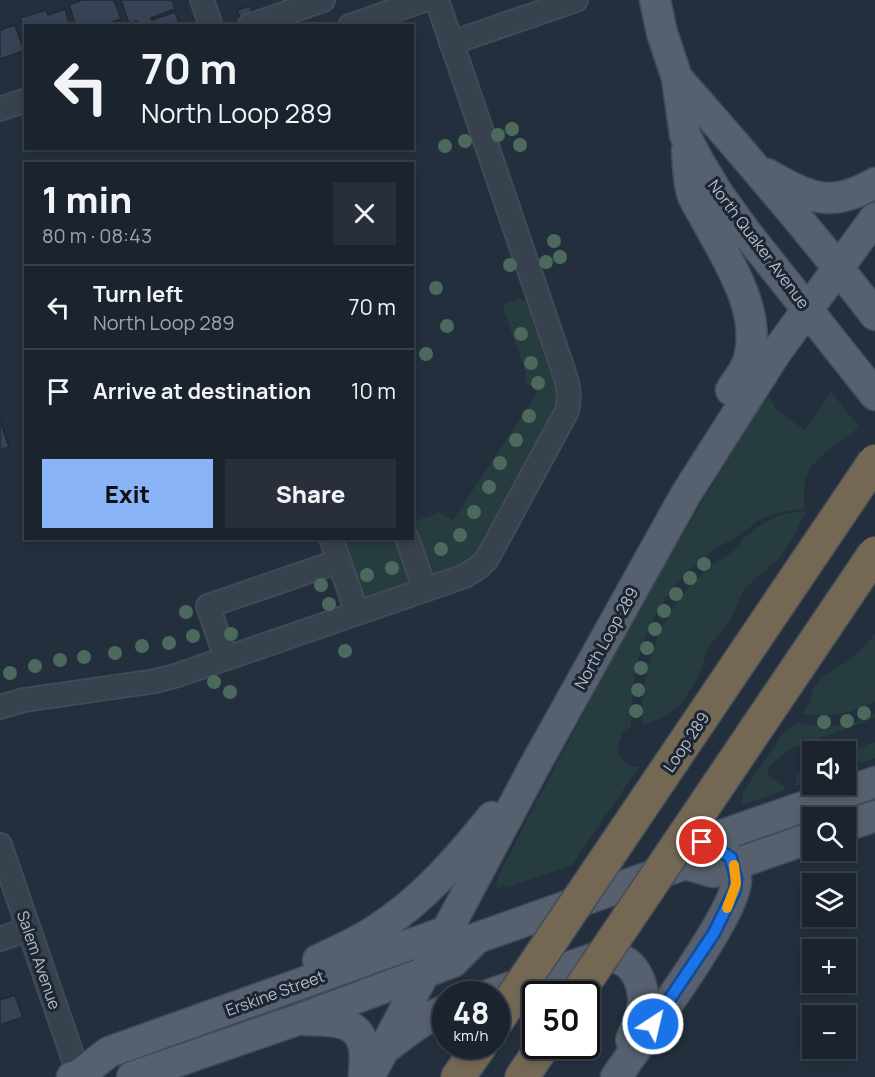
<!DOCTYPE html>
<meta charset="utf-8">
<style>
:root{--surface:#1b232e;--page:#282f3a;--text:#f1f3f6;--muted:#a0a4aa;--line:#39404a;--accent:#8ab4f8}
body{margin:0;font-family:Manrope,sans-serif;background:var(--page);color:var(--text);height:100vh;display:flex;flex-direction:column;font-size:22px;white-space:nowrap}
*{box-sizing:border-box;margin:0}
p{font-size:20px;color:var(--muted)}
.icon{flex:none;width:33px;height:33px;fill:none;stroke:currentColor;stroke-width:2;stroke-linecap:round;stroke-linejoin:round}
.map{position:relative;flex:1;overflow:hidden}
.panel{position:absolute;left:24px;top:162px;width:390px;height:378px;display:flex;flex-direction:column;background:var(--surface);border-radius:0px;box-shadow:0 3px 9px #0003,0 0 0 2px var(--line)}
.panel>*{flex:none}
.guide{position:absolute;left:24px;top:24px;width:390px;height:126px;border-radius:0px;box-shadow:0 3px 9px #0003,0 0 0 2px var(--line);background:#1b232e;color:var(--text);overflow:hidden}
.fabs{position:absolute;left:802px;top:741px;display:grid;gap:12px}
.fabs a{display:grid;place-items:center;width:54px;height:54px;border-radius:0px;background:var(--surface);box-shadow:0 3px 9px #0003,0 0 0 2px var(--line);font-size:30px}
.speed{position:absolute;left:432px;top:981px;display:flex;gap:12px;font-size:30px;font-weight:700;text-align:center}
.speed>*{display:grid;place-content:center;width:78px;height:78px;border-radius:50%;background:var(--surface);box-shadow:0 3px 9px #0003,0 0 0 2px var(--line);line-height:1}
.speed small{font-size:15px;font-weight:400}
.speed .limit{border:3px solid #111;border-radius:9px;background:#fff;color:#111}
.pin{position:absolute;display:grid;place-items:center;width:51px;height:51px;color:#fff;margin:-26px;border:3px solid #fff;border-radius:50%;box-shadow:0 2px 6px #0007}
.me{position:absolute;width:66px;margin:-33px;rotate:35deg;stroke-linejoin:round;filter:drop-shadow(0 0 4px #0008)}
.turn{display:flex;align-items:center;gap:21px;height:126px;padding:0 18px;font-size:27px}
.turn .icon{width:78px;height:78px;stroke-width:2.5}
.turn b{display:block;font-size:42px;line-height:51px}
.round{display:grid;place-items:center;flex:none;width:63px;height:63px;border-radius:0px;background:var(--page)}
.headline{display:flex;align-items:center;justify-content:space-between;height:102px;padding:0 18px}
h1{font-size:36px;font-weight:800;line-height:45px}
.button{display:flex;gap:12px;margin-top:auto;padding:12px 18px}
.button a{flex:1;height:69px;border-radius:0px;background:var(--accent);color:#111;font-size:24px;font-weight:800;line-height:69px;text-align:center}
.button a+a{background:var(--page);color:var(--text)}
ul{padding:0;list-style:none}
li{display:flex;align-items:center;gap:18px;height:84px;padding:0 18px;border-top:2px solid var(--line)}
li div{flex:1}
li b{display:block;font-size:22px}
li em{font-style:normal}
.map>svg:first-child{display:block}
.green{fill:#263c3f}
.building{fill:#364354;stroke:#1f2835;stroke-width:1.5}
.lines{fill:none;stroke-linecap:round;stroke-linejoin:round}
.minor-casing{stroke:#414a57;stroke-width:26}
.major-casing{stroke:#414a57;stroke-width:33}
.highway-casing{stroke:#434c59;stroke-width:36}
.minor{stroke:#38414e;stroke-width:22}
.major{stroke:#56606e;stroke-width:30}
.highway{stroke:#746855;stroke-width:33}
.highway-bridge-casing{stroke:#434c59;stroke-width:36;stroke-linecap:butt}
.highway-bridge{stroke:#746855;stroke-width:33}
.tree{fill:#4b6a5d}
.route-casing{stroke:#114b97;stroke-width:15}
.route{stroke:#1a73e8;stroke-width:10}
.slow{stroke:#f59e0b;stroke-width:10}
.labels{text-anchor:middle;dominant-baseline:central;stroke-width:6;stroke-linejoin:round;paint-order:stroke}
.street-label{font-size:16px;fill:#b4bcc9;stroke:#1d2633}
</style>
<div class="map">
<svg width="875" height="1077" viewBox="0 0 875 1077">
<rect width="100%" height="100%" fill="#242f3e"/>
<path class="green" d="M519 299 528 302 556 379 558 393 556 406 479 552 467 564 430 577 413 526 412 522 434 515 439 512 453 520 538 392 525 382 526 376 525 370 503 308 505 304Z
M831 392 859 427C846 438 816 457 809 471 803 482 804 497 804 509 789 511 773 512 759 520 754 523 750 528 745 531 733 540 718 546 706 556 650 601 630 657 631 727L623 731 617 748C623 762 623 766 639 767L572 865 513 885 505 888 504 884 501 885V888L499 889 496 884 501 870C552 773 602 676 656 581 690 520 727 461 764 401L765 402 769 396 776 410 805 430Z
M806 511 792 540 779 559 756 578 743 591 730 621 709 646 697 680 681 704 666 716 649 723 642 724C642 662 661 607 710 567 720 559 731 553 741 546L740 541C762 522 777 512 806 511Z
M340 539H396L408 576V582L404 586 369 598 361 595Z
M875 633V701C848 715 832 718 802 714L810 702 813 689 822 677 851 659 868 643Z
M875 714V718L788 750 767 769 770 777 784 786 785 790 742 805 743 792 782 735 797 722C829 729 845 728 875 714Z
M875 742V758L846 768V752Z
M813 763V780L796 786C793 774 803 767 813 763Z"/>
<path class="building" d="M82 0H114L121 19 101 26H76L69 5Z
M121 0H172L175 9 151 18 152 20 175 12 180 26H152L151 23 145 26H139L137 21 129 24Z
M250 6 252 12 240 17 237 10Z
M65 9 70 26H26V33L20 18 46 10 48 15Z
M15 25 24 51 0 59V30Z
M0 420 9 447 0 450Z
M15 995 23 1017 0 1025V1000Z"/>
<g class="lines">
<g class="minor-casing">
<path id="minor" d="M202 0 211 26
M249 26 323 0
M350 26 424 0
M451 43 576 0
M0 109 26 100
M331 538 357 613
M407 538 425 590
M226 658 208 606 339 561
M0 707 24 700 156 681 178 675 465 576 479 567 487 559 567 411C571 396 568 384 563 369L437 0
M0 845 79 1075
M0 939 29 929"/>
</g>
<g class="major-casing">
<path id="major" d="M655 0 662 33 677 78 685 135 699 162 719 195 745 231 875 395
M677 78C745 155 812 233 875 315
M687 150C688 163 688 184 693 196 696 203 700 209 704 216 726 258 764 312 748 362 744 372 737 381 731 390
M767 174C810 198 829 209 875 183
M846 826 875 816
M685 864 713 872 813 837
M318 960C337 951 358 942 376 930 422 901 458 859 492 817
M491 994 595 958C604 958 612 956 619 959 636 964 644 986 643 1003 642 1015 636 1028 631 1040
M306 1020C329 1021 359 1018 364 1048 366 1057 364 1068 364 1077
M390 1045C408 1031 424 1018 446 1010
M72 1077 79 1075 109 1052 445 932 457 934
M132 1077 297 1020 453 962 477 938 685 864 702 842 875 782
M369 1077 534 767 686 494 777 351 875 218
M616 1077C638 1045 740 910 736 878 734 854 722 850 702 842"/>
</g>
<g class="highway-casing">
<path id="highway" d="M458 1077 480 1046
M522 1077 543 1046"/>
</g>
<use href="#minor" class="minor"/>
<use href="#major" class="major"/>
<use href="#highway" class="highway"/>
<g class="highway-bridge-casing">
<path id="highway-bridge" d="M577 994 875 553
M496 1022 875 461"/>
</g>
<use href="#highway-bridge" class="highway-bridge"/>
</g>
<g class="tree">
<circle cx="512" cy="129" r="7"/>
<circle cx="498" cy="135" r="7"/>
<circle cx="465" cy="141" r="7"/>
<circle cx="520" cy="145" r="7"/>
<circle cx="445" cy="146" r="7"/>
<circle cx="554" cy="241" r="7"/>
<circle cx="560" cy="257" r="7"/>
<circle cx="546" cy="262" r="7"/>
<circle cx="510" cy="265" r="7"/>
<circle cx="436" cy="288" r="7"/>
<circle cx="447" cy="326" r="7"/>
<circle cx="521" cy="334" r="7"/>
<circle cx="426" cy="354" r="7"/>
<circle cx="531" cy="363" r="7"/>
<circle cx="538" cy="383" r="7"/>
<circle cx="529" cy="416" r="7"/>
<circle cx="516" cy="440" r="7"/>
<circle cx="500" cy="463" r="7"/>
<circle cx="489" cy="487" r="7"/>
<circle cx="474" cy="512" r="7"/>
<circle cx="460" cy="535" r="7"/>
<circle cx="441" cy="549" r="7"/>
<circle cx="704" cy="564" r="7"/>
<circle cx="392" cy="568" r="7"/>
<circle cx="367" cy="575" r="7"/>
<circle cx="690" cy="578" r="7"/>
<circle cx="321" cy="585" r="7"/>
<circle cx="676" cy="594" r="7"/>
<circle cx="329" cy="604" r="7"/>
<circle cx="664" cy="611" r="7"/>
<circle cx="186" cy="612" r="7"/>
<circle cx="655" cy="629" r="7"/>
<circle cx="231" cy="634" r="7"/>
<circle cx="193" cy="636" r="7"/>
<circle cx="169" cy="643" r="7"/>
<circle cx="142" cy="646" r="7"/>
<circle cx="647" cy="648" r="7"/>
<circle cx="345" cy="651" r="7"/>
<circle cx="115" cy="653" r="7"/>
<circle cx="84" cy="657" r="7"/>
<circle cx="60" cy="660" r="7"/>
<circle cx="35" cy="666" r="7"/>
<circle cx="641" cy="668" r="7"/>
<circle cx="10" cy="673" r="7"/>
<circle cx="214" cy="682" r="7"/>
<circle cx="638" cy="690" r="7"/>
<circle cx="230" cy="692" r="7"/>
<circle cx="636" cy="711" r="7"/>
<circle cx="864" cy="713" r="7"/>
<circle cx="847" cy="721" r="7"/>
<circle cx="824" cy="722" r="7"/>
</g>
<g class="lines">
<g class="route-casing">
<path id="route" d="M653 1024 714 933 735 890 736 878 731 858 717 848 702 842"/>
</g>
<use href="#route" class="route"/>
<path class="slow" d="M727 908 736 884 734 865"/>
</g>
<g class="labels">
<g class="street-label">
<text transform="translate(759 244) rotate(53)">North Quaker Avenue</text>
<text transform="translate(606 638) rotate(-61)">North Loop 289</text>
<text transform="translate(686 742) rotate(-56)">Loop 289</text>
<text transform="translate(39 960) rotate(71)">Salem Avenue</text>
<text transform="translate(275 993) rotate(-20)">Erskine Street</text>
</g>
</g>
</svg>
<div class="fabs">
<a><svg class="icon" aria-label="sound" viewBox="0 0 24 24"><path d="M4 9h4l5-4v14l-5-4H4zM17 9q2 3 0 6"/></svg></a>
<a><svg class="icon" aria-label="search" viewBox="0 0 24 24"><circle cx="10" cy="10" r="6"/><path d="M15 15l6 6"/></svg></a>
<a><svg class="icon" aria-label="layers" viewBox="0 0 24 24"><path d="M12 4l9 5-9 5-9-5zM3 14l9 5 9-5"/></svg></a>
<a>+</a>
<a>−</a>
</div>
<div class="speed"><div>48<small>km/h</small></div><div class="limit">50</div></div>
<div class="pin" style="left:702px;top:842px;background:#d93025"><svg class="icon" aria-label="arrive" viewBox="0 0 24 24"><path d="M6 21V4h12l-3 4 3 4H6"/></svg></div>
<svg class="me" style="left:653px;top:1024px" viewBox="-20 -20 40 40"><circle r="17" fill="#1a73e8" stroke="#fff" stroke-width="3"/><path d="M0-11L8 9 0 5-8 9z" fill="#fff"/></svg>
<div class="guide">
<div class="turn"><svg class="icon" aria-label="left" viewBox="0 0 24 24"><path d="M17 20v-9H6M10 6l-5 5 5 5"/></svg><div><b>70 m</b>North Loop 289</div></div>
</div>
<section class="panel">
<div class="headline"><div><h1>1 min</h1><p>80 m · 08:43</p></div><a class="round"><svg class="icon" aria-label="close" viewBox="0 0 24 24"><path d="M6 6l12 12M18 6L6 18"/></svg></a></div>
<ul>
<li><svg class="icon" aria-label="left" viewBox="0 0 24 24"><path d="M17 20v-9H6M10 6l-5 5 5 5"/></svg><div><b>Turn left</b><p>North Loop 289</p></div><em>70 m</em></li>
<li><svg class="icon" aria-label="arrive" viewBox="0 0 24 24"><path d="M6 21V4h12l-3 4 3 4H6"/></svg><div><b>Arrive at destination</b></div><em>10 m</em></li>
</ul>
<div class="button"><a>Exit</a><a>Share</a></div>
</section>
</div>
